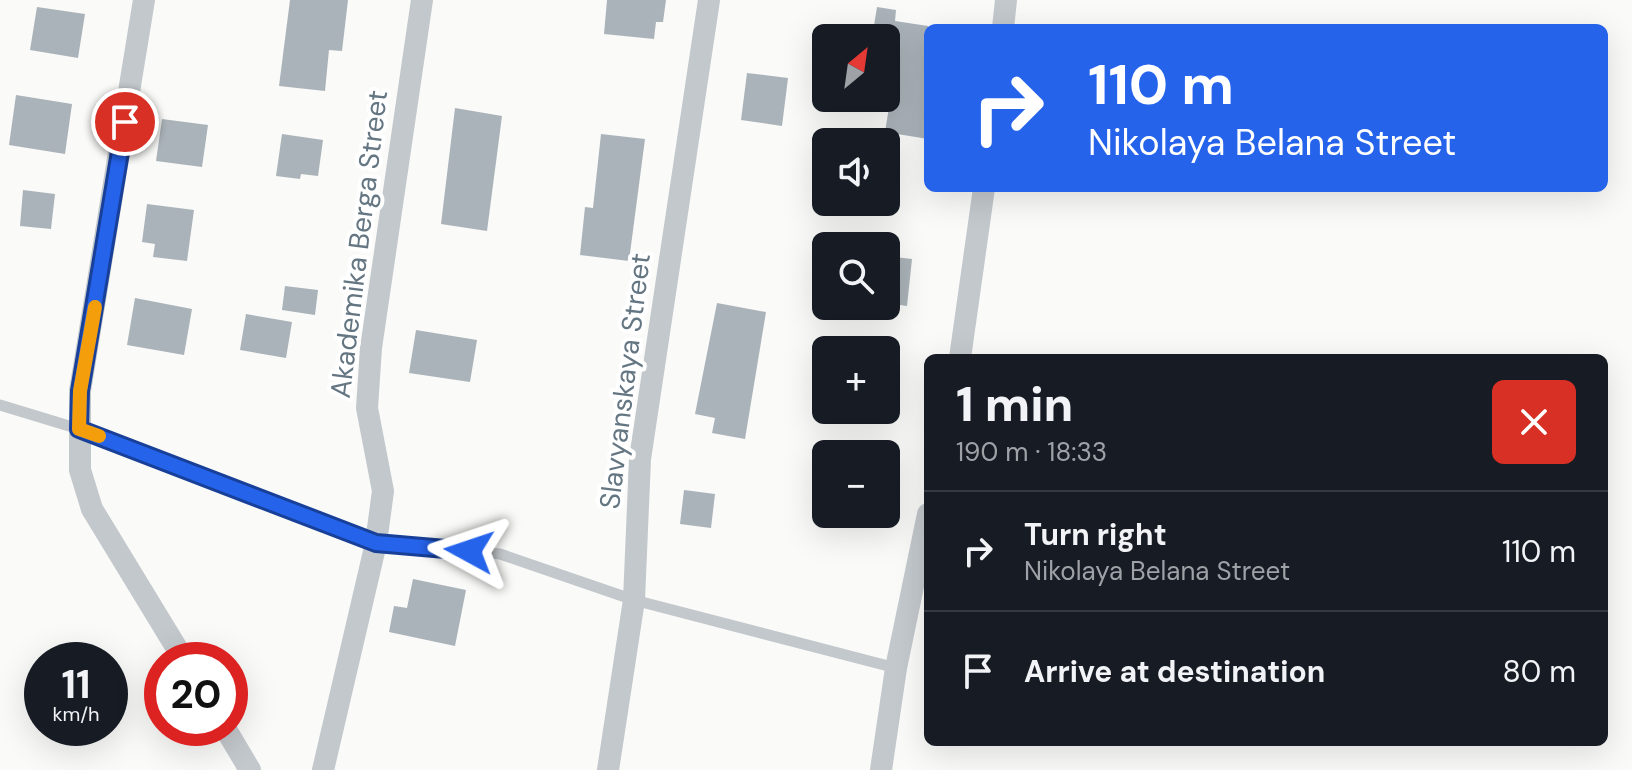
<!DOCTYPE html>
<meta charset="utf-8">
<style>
:root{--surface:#171b24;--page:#20242c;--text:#f1f3f6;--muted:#9ea1a6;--line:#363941}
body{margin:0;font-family:"DM Sans",sans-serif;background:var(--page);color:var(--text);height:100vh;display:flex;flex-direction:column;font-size:30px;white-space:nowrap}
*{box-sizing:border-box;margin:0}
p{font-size:26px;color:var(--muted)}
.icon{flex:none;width:44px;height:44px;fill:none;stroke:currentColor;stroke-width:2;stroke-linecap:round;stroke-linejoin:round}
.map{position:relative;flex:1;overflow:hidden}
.drawer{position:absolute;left:924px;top:354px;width:684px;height:392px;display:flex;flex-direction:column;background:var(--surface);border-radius:12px;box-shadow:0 8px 32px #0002}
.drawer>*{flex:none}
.banner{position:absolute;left:924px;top:24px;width:684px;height:168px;border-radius:12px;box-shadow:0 8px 32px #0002;background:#2563eb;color:#fff;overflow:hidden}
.needle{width:52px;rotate:29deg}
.controls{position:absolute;left:812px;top:24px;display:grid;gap:16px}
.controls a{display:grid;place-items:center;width:88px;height:88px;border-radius:12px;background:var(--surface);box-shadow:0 8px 32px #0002;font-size:40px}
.speed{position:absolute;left:24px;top:642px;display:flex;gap:16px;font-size:40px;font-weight:700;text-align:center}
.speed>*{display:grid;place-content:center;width:104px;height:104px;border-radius:50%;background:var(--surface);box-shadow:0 8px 32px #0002;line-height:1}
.speed small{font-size:20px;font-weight:400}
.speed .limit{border:12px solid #d22;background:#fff;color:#111}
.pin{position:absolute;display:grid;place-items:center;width:68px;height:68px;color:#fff;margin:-34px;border:4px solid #fff;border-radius:50%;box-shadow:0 2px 8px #0007}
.me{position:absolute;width:88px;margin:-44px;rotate:275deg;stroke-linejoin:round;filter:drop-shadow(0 0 6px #0008)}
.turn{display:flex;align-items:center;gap:28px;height:168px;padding:0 32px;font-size:36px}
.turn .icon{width:104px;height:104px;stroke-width:2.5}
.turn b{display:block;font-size:56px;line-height:68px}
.round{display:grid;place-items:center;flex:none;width:84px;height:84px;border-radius:12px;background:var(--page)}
.head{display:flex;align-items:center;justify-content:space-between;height:136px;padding:0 32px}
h1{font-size:48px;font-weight:800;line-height:60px}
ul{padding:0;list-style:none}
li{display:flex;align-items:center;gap:24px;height:120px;padding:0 32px;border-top:2px solid var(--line)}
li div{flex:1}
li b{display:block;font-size:30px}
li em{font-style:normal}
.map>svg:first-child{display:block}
.building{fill:#aab3b9}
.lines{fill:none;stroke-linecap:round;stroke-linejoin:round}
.service{stroke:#c3c8cc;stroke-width:11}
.minor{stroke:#c3c8cc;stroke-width:22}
.route-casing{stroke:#184099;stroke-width:20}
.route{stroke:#2563eb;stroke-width:14}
.slow{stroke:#f59e0b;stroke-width:14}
.labels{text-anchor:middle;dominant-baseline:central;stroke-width:8;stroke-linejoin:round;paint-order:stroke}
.street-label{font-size:28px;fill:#657683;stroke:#fff}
</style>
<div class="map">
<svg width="1632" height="770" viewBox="0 0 1632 770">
<rect width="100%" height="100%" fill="#fafaf8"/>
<path class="building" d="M290 0H348L342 51 329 50 325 91 279 86Z
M607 0H666L663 22H656L654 39 604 34Z
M37 7 85 14 78 58 30 50Z
M877 7 896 10 895 21 928 26V139L885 132 895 70 886 68V38H872Z
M747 73 788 78 782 126 741 120Z
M16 95 72 104 65 154 9 145Z
M455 108 502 116 487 231 441 224Z
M162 119 208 125 202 167 156 161Z
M282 134 323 140 318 176 301 174 300 179 276 176Z
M601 134 645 139 629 261 580 255 585 207 593 208Z
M23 190 55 194 51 229 20 226Z
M147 204 194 210 187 261 153 257 155 244 142 242Z
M886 256 912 259 907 306 886 303Z
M285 286 318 290 315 315 282 310Z
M135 298 192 309 184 355 127 345Z
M717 303 766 312 745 439 712 433 715 418 695 414Z
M246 314 292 322 286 358 240 350Z
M416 330 477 340 470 382 409 373Z
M684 490 715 494 711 528 680 524Z
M413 579 466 590 455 646 389 632 394 606 407 608Z"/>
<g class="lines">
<path class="service" d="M0 405 79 429 376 543 500 554 634 600 896 668"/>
<path class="minor" d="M144 0 80 391V470L92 509 184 660
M1003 28 1006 0
M960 358 984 188
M225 728 250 770
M323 770 376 543 383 491 367 408 371 348 422 0
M608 770 634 600 640 459 709 0
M881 770 896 668 928 514"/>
</g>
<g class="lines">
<g class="route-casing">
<path id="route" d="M125 122 80 391 79 429 376 543 469 551"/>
</g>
<use href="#route" class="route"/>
<path class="slow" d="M95 307 80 391 79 429 99 436"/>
</g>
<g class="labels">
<g class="street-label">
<text transform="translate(359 244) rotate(-83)">Akademika Berga Street</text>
<text transform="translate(625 381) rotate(-83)">Slavyanskaya Street</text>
</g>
</g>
</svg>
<div class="controls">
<a><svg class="needle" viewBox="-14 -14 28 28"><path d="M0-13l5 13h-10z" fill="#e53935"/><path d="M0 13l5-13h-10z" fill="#9ea1a6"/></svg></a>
<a><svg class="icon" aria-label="sound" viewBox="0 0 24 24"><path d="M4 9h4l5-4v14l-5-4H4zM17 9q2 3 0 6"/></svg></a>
<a><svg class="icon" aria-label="search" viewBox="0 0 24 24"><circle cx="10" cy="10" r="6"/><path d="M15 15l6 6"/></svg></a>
<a>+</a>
<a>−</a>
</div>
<div class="speed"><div>11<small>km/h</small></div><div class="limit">20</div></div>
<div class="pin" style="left:125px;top:122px;background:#d93025"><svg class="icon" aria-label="arrive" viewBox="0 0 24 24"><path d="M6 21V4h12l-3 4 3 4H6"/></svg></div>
<svg class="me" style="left:469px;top:551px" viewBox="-20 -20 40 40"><path d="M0-17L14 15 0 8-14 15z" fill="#2563eb" stroke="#fff" stroke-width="4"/></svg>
<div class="banner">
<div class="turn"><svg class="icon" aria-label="right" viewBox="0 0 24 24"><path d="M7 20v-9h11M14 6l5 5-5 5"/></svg><div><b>110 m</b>Nikolaya Belana Street</div></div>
</div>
<section class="drawer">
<div class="head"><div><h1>1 min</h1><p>190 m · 18:33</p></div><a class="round" style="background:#d93025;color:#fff"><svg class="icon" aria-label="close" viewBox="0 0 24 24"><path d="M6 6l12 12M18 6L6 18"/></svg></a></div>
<ul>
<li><svg class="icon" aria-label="right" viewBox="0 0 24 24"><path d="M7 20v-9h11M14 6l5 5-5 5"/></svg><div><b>Turn right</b><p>Nikolaya Belana Street</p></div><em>110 m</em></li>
<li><svg class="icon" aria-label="arrive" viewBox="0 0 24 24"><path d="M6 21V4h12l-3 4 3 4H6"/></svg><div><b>Arrive at destination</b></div><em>80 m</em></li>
</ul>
</section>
</div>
